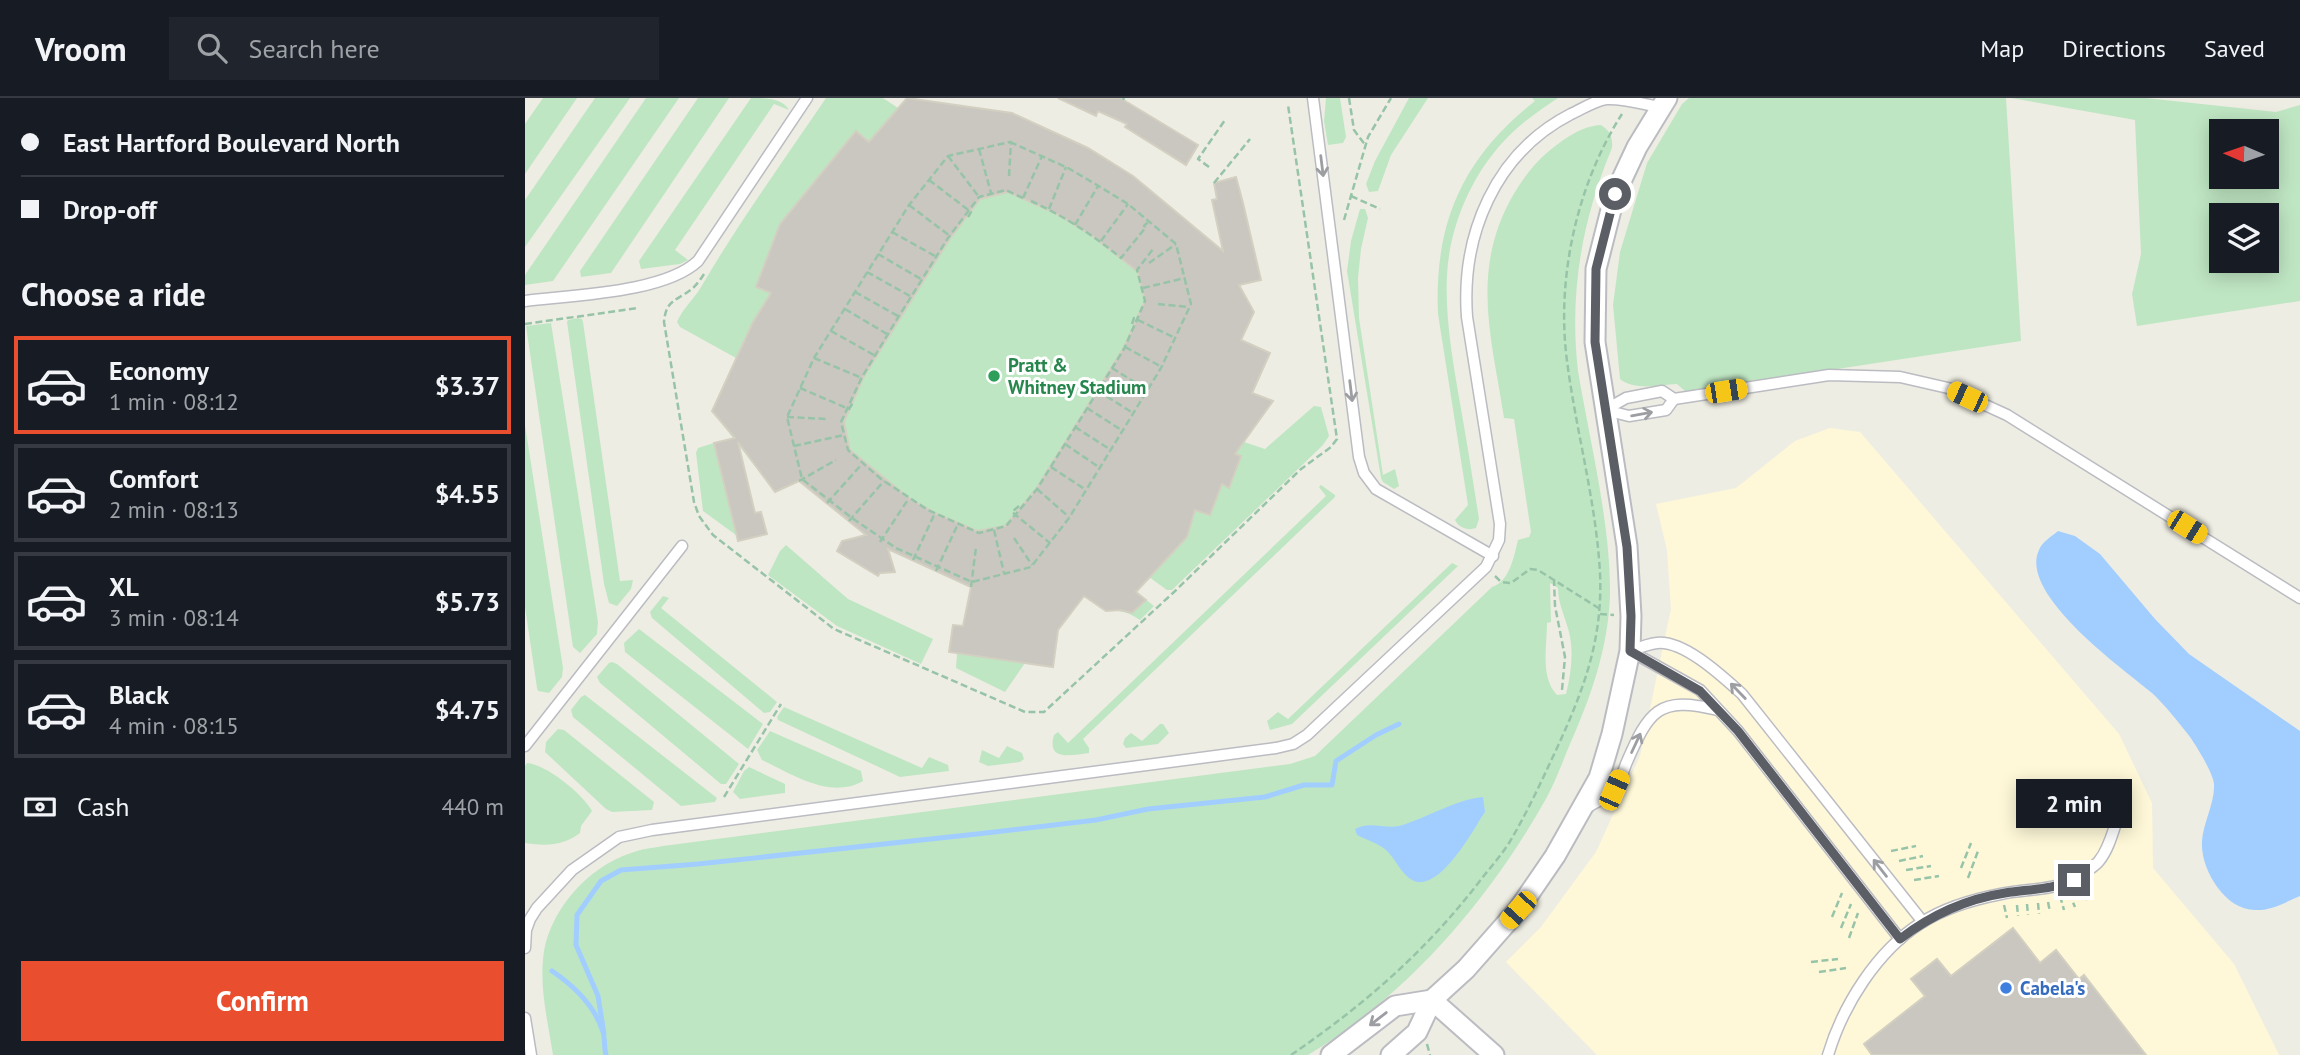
<!DOCTYPE html>
<html lang="en">
<head>
<meta charset="utf-8">
<style>
  body { margin:0; font-family:"PT Sans",sans-serif; background:#20242c; color:#f1f3f6; height:100vh; display:flex; flex-direction:column; font-size:26px; white-space:nowrap }
  * { box-sizing:border-box; margin:0 }
  p { font-size:23px; color:#9ea1a6 }
  .icon { flex:none; width:38px; height:38px; fill:none; stroke:currentColor; stroke-width:2; stroke-linecap:round; stroke-linejoin:round }
  .map { position:relative; flex:1; overflow:hidden }
  .drawer { display:flex; flex-direction:column; background:#171b24; width:525px }
  .drawer>* { flex:none }
  .top-card { display:grid; align-content:center; height:154px; padding:0 21px; background:#171b24 }
  .needle { width:46px; rotate:272deg }
  .buttons { position:absolute; left:1684px; top:21px; display:grid; gap:14px }
  .buttons a { display:grid; place-items:center; width:70px; height:70px; border-radius:0px; background:#171b24; box-shadow:0 4px 18px #0003; font-size:35px }
  .end { position:absolute; width:32px; height:32px; margin:-16px; border:9px solid #5b5e64; background:#fff; box-shadow:0 0 0 4px #fff }
  .from { border-radius:50% }
  .bubble { position:absolute; height:49px; border-radius:0px; background:#171b24; box-shadow:0 4px 18px #0003; font-size:23px; font-weight:600; line-height:49px; text-align:center }
  .car { position:absolute; width:21px; height:42px; margin:-21px -10px; border-radius:9px; box-shadow:0 0 5px 2px #0007; background:linear-gradient(#f5c518 24%,#345 0 40%,#f5c518 0 76%,#345 0 86%,#f5c518 0) }
  .top-card b { display:flex; align-items:center; gap:24px; height:66px; font-size:26px }
  .top-card b+b { border-top:2px solid #363941 }
  .top-card i { width:18px; height:18px; background:#f1f3f6 }
  ul { padding:0; list-style:none }
  li { display:flex; align-items:center; gap:21px; height:98px; margin:0 14px 10px; padding:0 7px; border:4px solid #363941; border-radius:0px }
  li div { flex:1 }
  li b { display:block; font-size:26px }
  li em { font-style:normal; font-weight:600 }
  li.selected { border-color:#e94e2e }
  li>.icon { width:63px; height:63px; stroke-width:1.5 }
  h2 { padding:0 21px; font-size:32px; line-height:84px }
  .pay { display:flex; align-items:center; gap:18px; height:77px; padding:0 21px; font-size:26px }
  .pay p { margin-inline-start:auto }
  .action { display:flex; gap:14px; margin-top:auto; padding:14px 21px }
  .action a { flex:1; height:80px; border-radius:0px; background:#e94e2e; color:#fff; font-size:28px; font-weight:600; line-height:80px; text-align:center }
  header { display:flex; align-items:center; gap:42px; box-sizing:border-box; height:98px; padding:0 35px; background:#171b24; border-bottom:2px solid #363941 }
  header strong { font-size:33px }
  nav { display:flex; gap:38px; margin-inline-start:auto; font-size:24px }
  .search { width:490px; height:63px; background:#20242c; display:flex; align-items:center; gap:18px; box-sizing:border-box; padding:0 24px; border-radius:0px; color:#9ea1a6; font-size:26px }
  main { display:flex; flex:1; min-height:0 }
  .map>svg:first-child { display:block }
  .commercial { fill:#fef8d8 }
  .green { fill:#bfe6c3; fill-rule:evenodd }
  .water { fill:#a2ceff }
  .lines { fill:none; stroke-linecap:round; stroke-linejoin:round }
  .stream { stroke:#a2ceff; stroke-width:5 }
  .building { fill:#c9c7c0; stroke:#d3cfc1; stroke-width:2; fill-rule:evenodd }
  .lane-casing { stroke:#bbbcc2; stroke-width:13 }
  .street-casing { stroke:#bbbcc2; stroke-width:23 }
  .path { stroke:#97c4a8; stroke-width:2.5; stroke-dasharray:7 3.5; stroke-linecap:butt }
  .lane { stroke:#fff; stroke-width:10 }
  .street { stroke:#fff; stroke-width:19 }
  .oneway { stroke:#9d9ea2 }
  .route { stroke:#5b5e64; stroke-width:9 }
  .leisure-dot { fill:#2e9e5b; stroke:#fff; stroke-width:2.5 }
  .shop-dot { fill:#3f7fe0; stroke:#fff; stroke-width:2.5 }
  .labels { text-anchor:middle; dominant-baseline:central; stroke-width:6; stroke-linejoin:round; paint-order:stroke }
  .leisure-label { font-size:19px; font-weight:bold; fill:#27864d; stroke:#fff; text-anchor:start }
  .shop-label { font-size:19px; font-weight:bold; fill:#366cbe; stroke:#fff; text-anchor:start }
</style>
</head>
<body>
<header>
<strong>Vroom</strong>
<div class="search"><svg class="icon" aria-label="search" viewBox="0 0 24 24"><circle cx="10" cy="10" r="6"/><path d="M15 15l6 6"/></svg>Search here</div>
<nav><a>Map</a><a>Directions</a><a>Saved</a></nav>
</header>
<main>
<section class="drawer">
<div class="top-card">
<b><i class="from"></i>East Hartford Boulevard North</b>
<b><i></i>Drop-off</b>
</div>
<h2>Choose a ride</h2>
<ul>
<li class="selected"><svg class="icon" aria-label="car" viewBox="0 0 24 24"><path d="M5 17H2v-5l4-1 3-4h7l3 4 3 1v5h-3M9 17h6M6 11h13"/><circle cx="7" cy="17" r="2"/><circle cx="17" cy="17" r="2"/></svg><div><b>Economy</b><p>1 min · 08:12</p></div><em>$3.37</em></li>
<li><svg class="icon" aria-label="car" viewBox="0 0 24 24"><path d="M5 17H2v-5l4-1 3-4h7l3 4 3 1v5h-3M9 17h6M6 11h13"/><circle cx="7" cy="17" r="2"/><circle cx="17" cy="17" r="2"/></svg><div><b>Comfort</b><p>2 min · 08:13</p></div><em>$4.55</em></li>
<li><svg class="icon" aria-label="car" viewBox="0 0 24 24"><path d="M5 17H2v-5l4-1 3-4h7l3 4 3 1v5h-3M9 17h6M6 11h13"/><circle cx="7" cy="17" r="2"/><circle cx="17" cy="17" r="2"/></svg><div><b>XL</b><p>3 min · 08:14</p></div><em>$5.73</em></li>
<li><svg class="icon" aria-label="car" viewBox="0 0 24 24"><path d="M5 17H2v-5l4-1 3-4h7l3 4 3 1v5h-3M9 17h6M6 11h13"/><circle cx="7" cy="17" r="2"/><circle cx="17" cy="17" r="2"/></svg><div><b>Black</b><p>4 min · 08:15</p></div><em>$4.75</em></li>
</ul>
<div class="pay"><svg class="icon" aria-label="cash" viewBox="0 0 24 24"><path d="M3 7h18v10H3z"/><circle cx="12" cy="12" r="2"/></svg>Cash<p>440 m</p></div>
<div class="action"><a>Confirm</a></div>
</section>
<div class="map">
<svg width="1775" height="957" viewBox="0 0 1775 957">
  <rect width="100%" height="100%" fill="#eeede3"/>
  <path class="commercial" d="M1305 330 1335 334 1594 636 1627 705 1628 770 1709 866 1754 957H1072L981 864 1016 829 1071 754 1115 658 1146 511 1142 452 1131 406 1211 390 1270 343Z"/>
  <g class="green">
    <path d="M18 0H52L0 76V26Z"/>
    <path d="M70 0H105L0 149V102Z"/>
    <path d="M121 0H154L28 183 0 187V177Z"/>
    <path d="M173 0H204L86 175 56 179 55 173Z"/>
    <path d="M226 0C240 0 258 0 264 12L249 6 150 152 163 162 155 166 116 171 114 163Z"/>
    <path d="M301 0H358L373 10 382 0H386L487 15 563 50 714 187 729 214 713 248 717 250 721 244 745 255 728 295 748 303 719 344 740 351 789 308 796 309 804 338 798 347 647 492H642L624 479 611 494 629 508 615 522C603 514 596 512 581 513L563 494 536 528 441 512 446 488 274 383 250 394 187 313 211 260 155 229 152 224C158 210 169 201 176 189 214 124 259 62 301 0ZM332 34 345 44 246 195 231 189 255 126Z"/>
    <path d="M801 0H815L821 39 818 45 803 47 799 23Z"/>
    <path d="M884 0H903L866 57 853 93 844 94 841 86 850 63Z"/>
    <path d="M1007 0H1033C1014 13 994 26 979 43 946 78 924 130 922 178 920 221 928 264 935 305 942 344 948 383 954 421L951 430C943 433 934 430 930 422L943 407 913 216C909 124 938 60 1010 3Z"/>
    <path d="M1164 0H1481L1496 243 1161 294 1152 286C1135 287 1109 293 1095 281L1088 207 1095 154 1122 65 1157 6Z"/>
    <path d="M1486 0H1621L1751 14 1775 7V203L1612 228 1607 196 1616 156 1610 22ZM1696 33H1741V79H1696ZM1696 117H1741V163H1696Z"/>
    <path d="M1076 27C1085 33 1088 39 1087 50 1057 122 1044 195 1053 273 1065 344 1086 427 1085 498 1083 550 1066 599 1045 646 1038 663 1031 682 1022 699 965 801 884 896 783 957H28C23 925 15 893 18 861 22 815 62 769 106 755 116 751 127 750 138 748L765 666 790 658 967 489C985 483 989 458 993 442L1004 439 1006 434 989 321 979 320C967 241 945 174 987 99 997 82 1008 66 1024 53 1039 41 1056 28 1076 27ZM1025 485 1033 490C1033 506 1040 518 1044 534 1049 554 1046 576 1041 596L1032 597C1015 579 1022 549 1022 525L1026 524Z"/>
    <path d="M835 111H840L843 120 836 151 833 180 834 220 858 377 870 371 874 388 869 391 858 384 856 380 822 173 826 143Z"/>
    <path d="M53 220 57 221 58 224 95 483 108 482 106 491 92 508 84 505 79 486 42 224 43 222Z"/>
    <path d="M26 225 73 524 72 536 55 555 48 549 1 228Z"/>
    <path d="M0 327 38 570 37 579 24 595 13 593 12 590 0 509Z"/>
    <path d="M189 345 211 437 178 413 171 355 173 350Z"/>
    <path d="M796 387 810 397V399L558 641 564 650V655C547 657 521 664 529 637L533 634 543 645 801 398 794 389Z"/>
    <path d="M261 447 323 501 408 541 396 566 312 528 243 477 255 453Z"/>
    <path d="M927 465 933 468 767 626 745 632 742 623 753 614 763 621Z"/>
    <path d="M138 498 144 500 136 510 252 604 245 614 239 615 127 520 125 514Z"/>
    <path d="M114 531 238 626 223 651 100 554 99 545Z"/>
    <path d="M432 555 500 565 480 594 431 570Z"/>
    <path d="M87 564 92 566 214 666 201 686H196L75 585 72 579 84 565Z"/>
    <path d="M60 597 192 700 190 704 156 708 48 619 46 612 56 599Z"/>
    <path d="M259 609 397 670 404 659 423 667 424 673 375 679 253 622 252 619Z"/>
    <path d="M635 626H638L644 635 633 646 601 650 598 646 600 640 606 635 617 643Z"/>
    <path d="M33 631 39 632 129 704 127 712 87 714 81 711 20 654 21 644Z"/>
    <path d="M245 633 336 673 338 683C305 702 267 676 237 662L232 652Z"/>
    <path d="M482 648 497 655 499 661 495 664 463 668 454 664 457 652 474 660Z"/>
    <path d="M2 665C21 666 59 697 67 713L56 728 55 735C38 748 21 748 0 745V668Z"/>
    <path d="M224 669 260 686V695L215 701 208 694 219 673Z"/>
  </g>
  <g class="water">
    <path d="M1533 433 1550 438 1575 456 1630 521 1664 556 1775 633V798C1761 804 1746 813 1730 812 1700 812 1675 771 1677 743 1678 725 1690 705 1689 686 1688 675 1672 649 1665 639 1655 626 1639 606 1627 595 1598 571 1493 496 1514 452 1517 444 1527 438 1533 433Z"/>
    <path d="M958 699 960 714 956 720C945 738 912 796 887 782 877 777 870 760 861 752 853 745 841 742 832 737L830 731C845 723 859 731 874 728 903 720 928 702 958 699Z"/>
  </g>
  <g class="lines">
    <g class="stream">
      <path d="M27 873C49 888 70 908 78 934 80 941 79 950 81 957"/>
      <path d="M79 936 73 898 51 847 52 817 76 783 96 772 173 766 452 736 571 722 623 711 740 699 779 687H807L811 663 851 637 874 626"/>
    </g>
  </g>
  <g class="building">
    <path d="M382 0 487 15 563 50 608 78 698 153 687 102 692 101 689 85 711 79 718 105 736 182 714 187 729 214 716 242 745 255 727 295 748 303 710 356 716 358 704 390 697 386 685 417 670 412 662 439 611 494 621 502 607 515 595 512 581 513 559 498 533 532 528 569 424 554 428 527 438 528 446 489 363 451 370 474 355 475 353 478 312 453 317 443 341 437 274 383 250 394 213 344 230 415 236 414 242 436 213 443 189 345 210 340 187 313 228 224 246 195 231 189 255 126 331 33 344 44ZM483 94 530 115 569 139 613 174 620 203 599 249 511 391 480 428 452 433 410 415 384 400 341 365 325 352 319 324 338 280 424 142 455 101Z"/>
    <path d="M533 0H595L673 47 661 67 600 29 602 26 573 13 571 18Z"/>
    <path d="M1488 830 1515 865 1531 852 1554 881 1559 877 1621 957H1347L1339 946 1400 898 1386 881 1412 861 1426 878Z"/>
  </g>
  <g class="lines">
    <defs>
      <g id="lane">
        <path d="M788 0 834 359 839 375 851 391 968 458"/>
        <path d="M0 203C47 197 139 195 173 163L282 0"/>
        <path d="M1080 312 1101 300 1137 293 1149 301 1304 277 1375 279 1423 290 1482 317 1775 500"/>
        <path d="M1080 312 1104 318 1141 312 1149 301"/>
        <path d="M1105 553C1113 550 1123 546 1132 545 1159 542 1198 579 1217 596L1398 824"/>
        <path d="M1105 553 1175 592 1213 633 1375 841"/>
        <path d="M0 648 157 448"/>
        <path d="M1063 709C1071 704 1085 698 1090 691 1095 684 1098 674 1101 666 1124 613 1133 597 1193 612"/>
        <path d="M0 850 1 832 5 821 12 810 47 772 94 739 127 732 751 650 768 646 782 637 961 469 974 442 975 426 942 219C936 137 970 55 1046 16 1057 11 1069 3 1081 1 1098 0 1118 6 1134 9"/>
        <path d="M0 920 6 957"/>
        <path d="M1303 957C1318 907 1352 853 1396 825 1419 810 1450 801 1476 796 1510 789 1532 795 1562 773 1566 770 1571 767 1574 763 1584 751 1588 733 1593 719"/>
      </g>
      <g id="street">
        <path d="M907 902 969 957"/>
        <path d="M806 957 870 908 907 902"/>
        <path d="M866 957 892 934 907 902 941 871 993 812 1030 758 1074 680 1087 636 1105 553 1106 518 1102 448 1070 244 1071 171 1090 96 1112 49 1142 0"/>
      </g>
    </defs>
    <use href="#lane" class="lane-casing"/>
    <use href="#street" class="street-casing"/>
    <g class="path">
      <path d="M824 0 829 32 841 48"/>
      <path d="M598 2 599 0"/>
      <path d="M485 44 543 70 572 87 603 106 651 146 666 206 636 270 544 420 506 469 447 484 371 450 327 420 277 381 262 319 289 260 384 107 404 82 423 58Z"/>
      <path d="M454 51 466 95"/>
      <path d="M423 58 454 99"/>
      <path d="M684 69 673 61 700 22"/>
      <path d="M484 78 486 44"/>
      <path d="M404 82 446 114 443 119"/>
      <path d="M689 85 725 41"/>
      <path d="M826 98 855 111"/>
      <path d="M498 100 481 92 454 99 423 140 374 218 337 279 316 324 323 352 356 381 403 412 454 435 481 428 512 391 599 251 620 203 612 172 628 151"/>
      <path d="M498 100 517 58"/>
      <path d="M506 103C539 118 568 137 596 160L621 129 619 128 624 123"/>
      <path d="M384 107 425 138"/>
      <path d="M524 111 541 69"/>
      <path d="M819 122 843 39 866 0"/>
      <path d="M550 127 573 88"/>
      <path d="M367 134 410 158"/>
      <path d="M576 143 603 106"/>
      <path d="M353 156 396 181"/>
      <path d="M624 165 651 146"/>
      <path d="M342 174 385 198"/>
      <path d="M179 176C176 181 172 186 168 190 153 203 141 200 139 224L169 404 174 418 188 437 309 531 500 614H519L649 494 776 371 806 349 812 341 763 7"/>
      <path d="M618 190 660 180"/>
      <path d="M330 194 373 218"/>
      <path d="M633 206 664 209"/>
      <path d="M320 211 362 236"/>
      <path d="M0 226 113 210"/>
      <path d="M607 226 609 220 650 240"/>
      <path d="M306 233 349 257"/>
      <path d="M600 249 637 269"/>
      <path d="M289 260 337 280"/>
      <path d="M587 270 622 292"/>
      <path d="M275 290 324 311 329 303"/>
      <path d="M573 293 608 315"/>
      <path d="M562 310 598 333"/>
      <path d="M262 319 302 321"/>
      <path d="M550 329 586 352"/>
      <path d="M540 346 575 370"/>
      <path d="M269 348 319 337"/>
      <path d="M526 369 561 392"/>
      <path d="M274 383 311 362"/>
      <path d="M512 391 544 419"/>
      <path d="M302 405 337 366"/>
      <path d="M494 408 487 414 525 445"/>
      <path d="M324 423 359 383"/>
      <path d="M469 432 479 475"/>
      <path d="M489 440 507 467"/>
      <path d="M355 444 384 400"/>
      <path d="M388 462 410 415"/>
      <path d="M411 473 433 426"/>
      <path d="M970 478 976 484 986 485 1005 471 1013 472 1075 511"/>
      <path d="M1029 481 1030 508 1040 559 1037 592"/>
      <path d="M446 489 451 449"/>
      <path d="M1075 516 1089 517"/>
      <path d="M199 699 256 606"/>
      <path d="M1366 753 1391 748"/>
      <path d="M1374 763 1398 758"/>
      <path d="M1436 770 1446 745"/>
      <path d="M1381 772 1406 768"/>
      <path d="M1443 780 1453 753"/>
      <path d="M1389 782 1414 778"/>
      <path d="M1556 793 1562 802"/>
      <path d="M1544 795 1550 809"/>
      <path d="M1535 798 1539 812"/>
      <path d="M1523 804 1525 814"/>
      <path d="M1513 805 1514 816"/>
      <path d="M1502 806 1503 817"/>
      <path d="M1479 807 1482 820"/>
      <path d="M1492 807 1493 818"/>
      <path d="M1307 819 1317 795"/>
      <path d="M1316 830 1326 806"/>
      <path d="M1324 840 1333 815"/>
      <path d="M1286 864 1313 861"/>
      <path d="M1294 874 1321 870"/>
      <path d="M902 946 905 957"/>
      <path d="M766 957C839 907 900 854 954 784 964 771 975 759 984 745 1002 715 1017 682 1032 650 1059 591 1078 541 1075 475 1071 403 1051 333 1042 263 1031 180 1052 86 1097 16"/>
    </g>
    <use href="#lane" class="lane"/>
    <use href="#street" class="street"/>
  </g>
  <defs><path id="oneway-shaft" d="M-6 0H5M1.5-3L5.5 0L1.5 3" fill="none" stroke-width="1.6" stroke-linecap="round" stroke-linejoin="round" transform="scale(1.75)"/></defs>
  <g class="oneway">
    <use href="#oneway-shaft" transform="translate(797 68) rotate(83)"/>
    <use href="#oneway-shaft" transform="translate(826 293) rotate(83)"/>
    <use href="#oneway-shaft" transform="translate(1117 316) rotate(-10)"/>
    <use href="#oneway-shaft" transform="translate(1213 593) rotate(-134)"/>
    <use href="#oneway-shaft" transform="translate(1111 645) rotate(-65)"/>
    <use href="#oneway-shaft" transform="translate(1355 770) rotate(-128)"/>
    <use href="#oneway-shaft" transform="translate(853 921) rotate(142)"/>
  </g>
  <g class="lines">
    <path class="route" d="M1090 96 1071 171 1070 244 1102 449 1106 518 1105 553 1175 593 1213 633 1375 841C1405 818 1441 801 1480 795 1504 791 1526 792 1549 782"/>
  </g>
  <circle class="leisure-dot" cx="469" cy="278" r="7"/>
  <circle class="shop-dot" cx="1481" cy="890" r="7"/>
  <g class="labels">
    <g class="leisure-label">
      <text x="483" y="267">Pratt &amp;<tspan x="483" dy="22">Whitney Stadium</tspan></text>
    </g>
    <g class="shop-label">
      <text x="1495" y="890">Cabela's</text>
    </g>
  </g>
</svg>
<div class="buttons">
<a><svg class="needle" viewBox="-14 -14 28 28"><path d="M0-13l5 13h-10z" fill="#e53935"/><path d="M0 13l5-13h-10z" fill="#9ea1a6"/></svg></a>
<a><svg class="icon" aria-label="layers" viewBox="0 0 24 24"><path d="M12 4l9 5-9 5-9-5zM3 14l9 5 9-5"/></svg></a>
</div>
<i class="end from" style="left:1090px;top:96px"></i>
<i class="end" style="left:1549px;top:782px"></i>
<div class="bubble" style="left:1491px;top:681px;width:116px">2 min</div>
<i class="car" style="left:1201px;top:293px;rotate:81deg"></i>
<i class="car" style="left:1442px;top:299px;rotate:295deg"></i>
<i class="car" style="left:1662px;top:429px;rotate:122deg"></i>
<i class="car" style="left:1089px;top:692px;rotate:24deg"></i>
<i class="car" style="left:993px;top:812px;rotate:222deg"></i>
</div>
</main>
</body>
</html>
